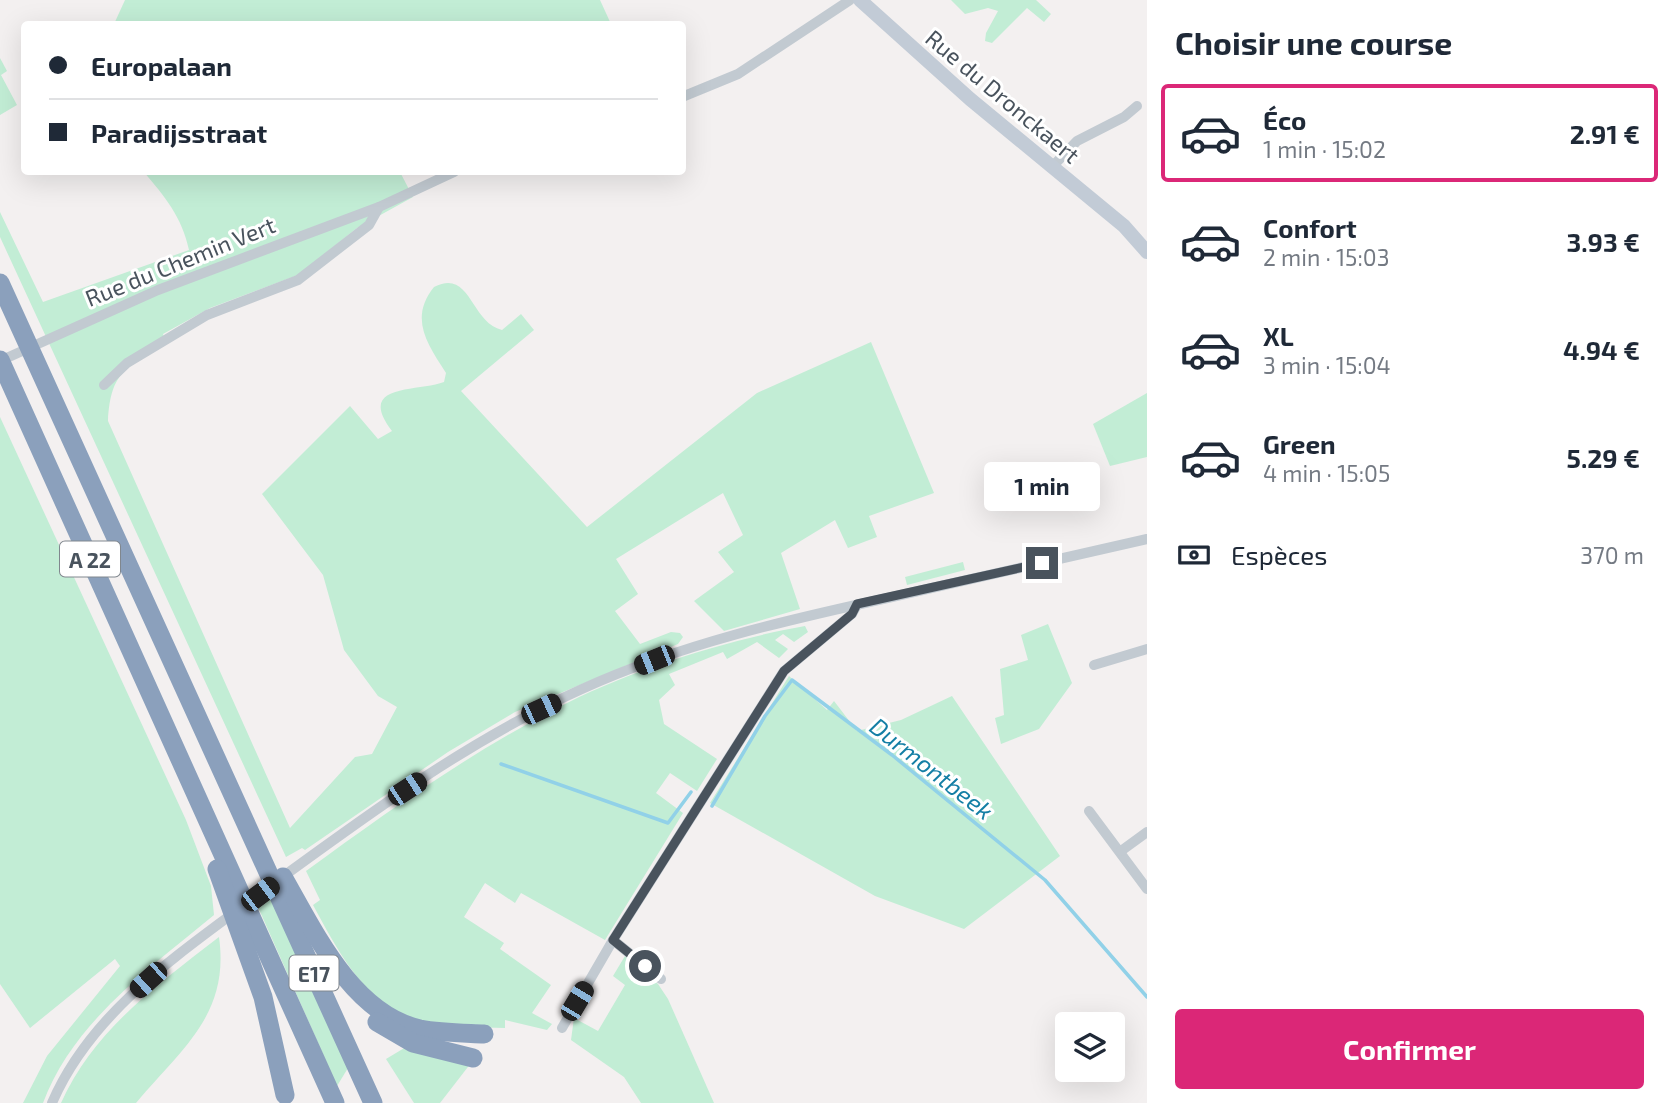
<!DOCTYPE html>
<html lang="fr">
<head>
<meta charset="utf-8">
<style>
  body { margin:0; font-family:"Exo 2",sans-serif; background:#f2f2f3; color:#1f2937; height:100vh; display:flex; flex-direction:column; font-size:26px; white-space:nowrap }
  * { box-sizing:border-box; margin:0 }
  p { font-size:23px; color:#747a83 }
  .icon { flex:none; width:38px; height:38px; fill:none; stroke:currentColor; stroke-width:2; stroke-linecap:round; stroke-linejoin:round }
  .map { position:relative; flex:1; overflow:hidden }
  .drawer { display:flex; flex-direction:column; background:#fff; width:525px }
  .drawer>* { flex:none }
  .guide { position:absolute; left:21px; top:21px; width:665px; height:154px; border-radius:7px; box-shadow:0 7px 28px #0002; display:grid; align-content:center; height:154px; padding:0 28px; background:#fff }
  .fabs { position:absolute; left:1055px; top:1012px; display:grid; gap:14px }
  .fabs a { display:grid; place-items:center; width:70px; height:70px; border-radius:7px; background:#fff; box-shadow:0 7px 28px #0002; font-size:35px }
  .end { position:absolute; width:32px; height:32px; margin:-16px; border:9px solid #49535d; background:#fff; box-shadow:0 0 0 4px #fff }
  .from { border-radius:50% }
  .bubble { position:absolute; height:49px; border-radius:7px; background:#fff; box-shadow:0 7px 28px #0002; font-size:23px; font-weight:700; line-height:49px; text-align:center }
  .car { position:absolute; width:21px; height:42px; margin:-21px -10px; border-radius:9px; box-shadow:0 0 5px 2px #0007; background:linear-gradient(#222 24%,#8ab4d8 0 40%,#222 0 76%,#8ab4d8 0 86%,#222 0) }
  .guide b { display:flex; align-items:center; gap:24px; height:66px; font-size:26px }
  .guide b+b { border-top:2px solid #e0e1e3 }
  .guide i { width:18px; height:18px; background:#1f2937 }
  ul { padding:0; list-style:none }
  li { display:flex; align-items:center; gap:21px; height:98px; margin:0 14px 10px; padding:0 14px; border:4px solid transparent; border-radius:7px }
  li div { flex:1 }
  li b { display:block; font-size:26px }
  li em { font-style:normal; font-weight:700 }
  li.on { border-color:#db2777 }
  li>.icon { width:63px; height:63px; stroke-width:1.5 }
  h2 { padding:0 28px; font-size:32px; line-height:84px }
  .pay { display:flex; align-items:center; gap:18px; height:77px; padding:0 28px; font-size:26px }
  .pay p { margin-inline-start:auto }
  .button { display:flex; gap:14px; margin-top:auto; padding:14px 28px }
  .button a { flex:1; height:80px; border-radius:7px; background:#db2777; color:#fff; font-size:28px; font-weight:700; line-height:80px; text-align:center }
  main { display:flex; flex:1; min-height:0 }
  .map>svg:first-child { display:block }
  .green { fill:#c2edd5 }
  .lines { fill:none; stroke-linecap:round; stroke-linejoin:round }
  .stream { stroke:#91d1e8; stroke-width:3.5 }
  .minor { stroke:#c2cad1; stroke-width:10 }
  .secondary { stroke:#c2cbd6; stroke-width:14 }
  .motorway { stroke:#8ba0bc; stroke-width:19 }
  .route { stroke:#49535d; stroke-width:9 }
  .labels { text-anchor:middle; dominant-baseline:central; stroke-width:6; stroke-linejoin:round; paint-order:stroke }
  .shield { fill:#fff; stroke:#80878e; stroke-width:2 }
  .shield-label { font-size:21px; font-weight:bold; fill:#49535d }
  .street-label { font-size:23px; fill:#49535d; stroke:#fff }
  .water-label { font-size:24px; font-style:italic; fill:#147fa5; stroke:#fff }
</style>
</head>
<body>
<main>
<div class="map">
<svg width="1147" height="1103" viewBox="0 0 1147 1103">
  <rect width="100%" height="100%" fill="#f3f0f0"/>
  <g class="green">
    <path d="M125 0H600L611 24H114Z"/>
    <path d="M951 0H1036L1051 14 1044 22 1027 8 992 43 985 41 986 33 998 11 988 8 965 14Z"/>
    <path d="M0 58 7 71 1 75 17 105 0 115Z"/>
    <path d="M144 172H400L413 197 357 228 298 275 210 308 163 334 166 344C126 369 111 370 108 421L290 828 355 757 372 754 397 707 378 696 344 650 323 575 262 494 350 406 378 439 392 431C355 383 418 392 444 382L446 373C427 344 409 318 434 287 471 268 470 322 502 330L521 314 534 330 461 391 587 527 757 393 871 342 934 493 869 516 877 537 848 548 835 520 781 553 800 609 724 631 694 601 734 572 718 552 743 535 723 493 616 559 638 594 615 611 640 644 671 632 680 633 683 637 678 644 515 712 448 752 305 850 302 848 286 857 0 237V212L43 302 189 250C182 217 165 197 144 172Z"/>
    <path d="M1147 393V457L1110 466 1093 424Z"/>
    <path d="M0 417 186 820 211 886 214 915C150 968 73 1022 43 1103H23L47 1056 120 966 115 959 30 1028 0 984Z"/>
    <path d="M963 562 965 570 907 585 905 577Z"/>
    <path d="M1048 624 1072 683 1039 729 1001 744 995 718 1004 715 1000 669 1028 660 1021 635Z"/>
    <path d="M805 626 808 632 794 642 783 634 775 640 788 649 779 658 757 642 727 659 723 652 669 674 675 685 659 700 664 724 717 759 697 791 670 773 656 793 683 813 605 940 521 893 515 903 485 883 464 917 504 943 500 949 551 985 532 1013 552 1024 547 1030 505 1020V1028C480 1027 449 1029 424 1023 367 1008 339 953 313 905L320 900 306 871C387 812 468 754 557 708 627 671 726 640 805 626Z"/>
    <path d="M789 676 827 710 834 701 857 731 901 720 952 696 1060 856 964 929 875 896 710 803Z"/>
    <path d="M271 898 348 1068 337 1086 258 907Z"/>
    <path d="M219 937C230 1015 181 1049 136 1103H61C94 1030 157 985 219 937Z"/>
    <path d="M625 956 658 984 668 999 714 1103H641L624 1077 571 1040 574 1018 598 1031 625 985 613 976Z"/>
    <path d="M406 1047 471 1063 440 1103H414L386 1059Z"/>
  </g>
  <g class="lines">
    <g class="stream">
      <path d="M501 764 668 823 691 792"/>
      <path d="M712 806 765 716 792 680 892 755 1045 880 1147 997"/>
    </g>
    <g class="minor">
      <path d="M682 97 738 74 850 0"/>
      <path d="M1051 168 1077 141 1124 117 1137 106"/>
      <path d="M0 361 158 290 379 207 454 172"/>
      <path d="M104 385 127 363 207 315 298 280 369 225 379 207"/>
      <path d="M1094 665 1147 649"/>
      <path d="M1089 811 1147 889"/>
      <path d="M1121 851 1147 832"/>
      <path d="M613 940 661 979"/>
      <path d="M562 1028 613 940 784 671 852 614 857 605"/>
      <path d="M52 1103C91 1012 179 954 255 897 359 821 464 742 582 689 681 644 787 620 892 597 977 578 1062 558 1147 539"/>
    </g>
    <path class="secondary" d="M860 0 970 99 1124 226 1147 252"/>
    <g class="motorway">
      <path d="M0 283 373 1103"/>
      <path d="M0 360 335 1103"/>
      <path d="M217 869 263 997 285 1095"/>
      <path d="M283 877C314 931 352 1014 420 1029 441 1033 463 1033 484 1034"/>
      <path d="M377 1022 413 1043 473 1058"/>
    </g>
  </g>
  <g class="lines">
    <path class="route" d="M645 966 613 940 784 671 852 614 857 604 1042 563"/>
  </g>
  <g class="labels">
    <g class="shield">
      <rect x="60" y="541.5" width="60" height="35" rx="5"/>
      <rect x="289.5" y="955.5" width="49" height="35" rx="5"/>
    </g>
    <g class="shield-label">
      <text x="90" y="559">A 22</text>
      <text x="314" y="973">E17</text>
    </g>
    <g class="street-label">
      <text transform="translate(1003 96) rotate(40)">Rue du Dronckaert</text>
      <text transform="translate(180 261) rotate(-22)">Rue du Chemin Vert</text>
    </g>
    <g class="water-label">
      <text transform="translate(932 768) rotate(38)">Durmontbeek</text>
    </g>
  </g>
</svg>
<div class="fabs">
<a><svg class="icon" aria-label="layers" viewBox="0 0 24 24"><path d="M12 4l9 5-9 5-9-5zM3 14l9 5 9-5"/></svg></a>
</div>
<i class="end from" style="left:645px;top:966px"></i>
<i class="end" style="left:1042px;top:563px"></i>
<div class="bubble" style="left:984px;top:462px;width:116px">1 min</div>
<i class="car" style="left:654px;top:660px;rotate:248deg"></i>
<i class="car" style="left:541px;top:709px;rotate:65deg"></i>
<i class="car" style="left:407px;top:789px;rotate:57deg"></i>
<i class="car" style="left:260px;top:894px;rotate:53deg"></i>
<i class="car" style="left:148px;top:980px;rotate:228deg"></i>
<i class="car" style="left:577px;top:1001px;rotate:31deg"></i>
<div class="guide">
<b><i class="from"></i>Europalaan</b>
<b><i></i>Paradijsstraat</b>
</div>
</div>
<section class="drawer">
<h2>Choisir une course</h2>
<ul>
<li class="on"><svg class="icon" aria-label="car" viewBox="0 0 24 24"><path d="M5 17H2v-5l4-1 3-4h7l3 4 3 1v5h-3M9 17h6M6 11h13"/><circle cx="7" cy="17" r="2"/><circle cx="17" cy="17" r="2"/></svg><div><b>Éco</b><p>1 min · 15:02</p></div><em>2.91 €</em></li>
<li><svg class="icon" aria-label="car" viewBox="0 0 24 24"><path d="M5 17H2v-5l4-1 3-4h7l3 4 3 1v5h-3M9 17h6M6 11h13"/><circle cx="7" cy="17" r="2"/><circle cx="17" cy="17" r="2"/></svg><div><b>Confort</b><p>2 min · 15:03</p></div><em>3.93 €</em></li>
<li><svg class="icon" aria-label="car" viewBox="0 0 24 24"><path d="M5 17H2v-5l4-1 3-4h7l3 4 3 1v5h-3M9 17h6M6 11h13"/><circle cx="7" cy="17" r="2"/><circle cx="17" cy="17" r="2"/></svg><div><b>XL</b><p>3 min · 15:04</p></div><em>4.94 €</em></li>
<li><svg class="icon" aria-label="car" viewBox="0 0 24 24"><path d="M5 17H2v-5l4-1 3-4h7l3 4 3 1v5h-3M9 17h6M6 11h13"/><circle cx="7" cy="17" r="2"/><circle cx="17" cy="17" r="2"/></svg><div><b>Green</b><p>4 min · 15:05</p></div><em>5.29 €</em></li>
</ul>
<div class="pay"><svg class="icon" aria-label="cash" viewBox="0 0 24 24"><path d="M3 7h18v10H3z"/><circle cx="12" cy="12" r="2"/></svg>Espèces<p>370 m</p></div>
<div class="button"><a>Confirmer</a></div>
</section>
</main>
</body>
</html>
